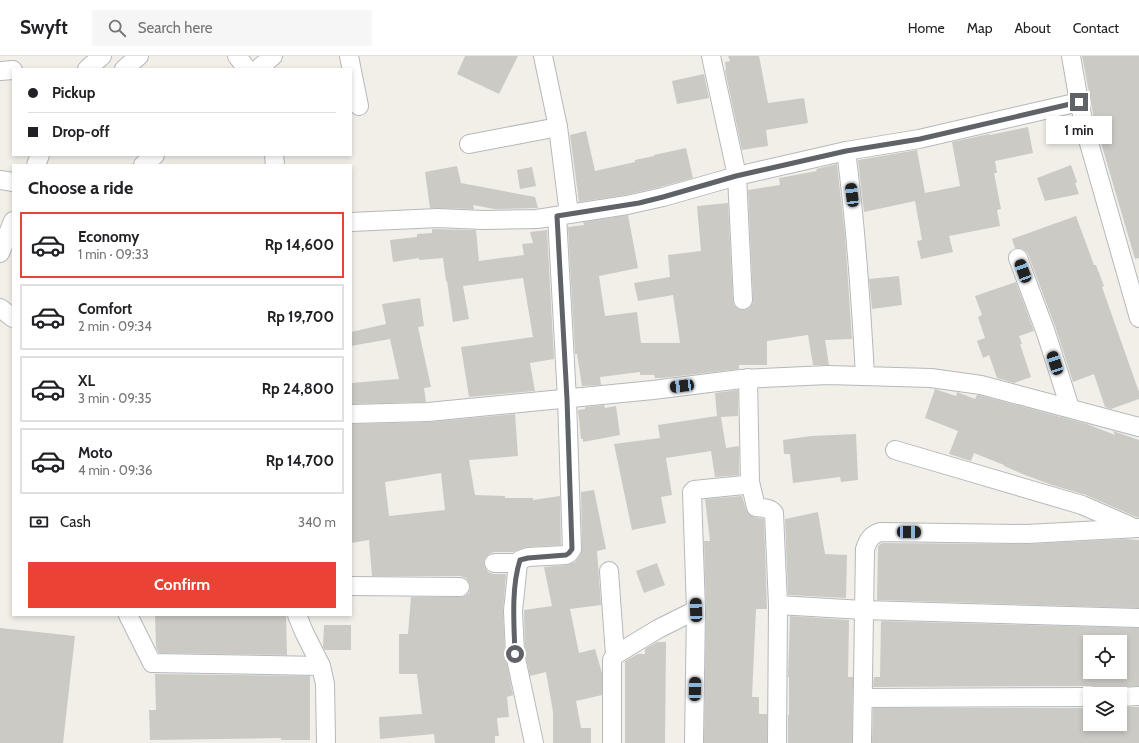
<!DOCTYPE html>
<html lang="en">
<head>
<meta charset="utf-8">
<style>
  body { margin:0; font-family:Cabin,sans-serif; background:#f6f6f6; color:#202124; height:100vh; display:flex; flex-direction:column; font-size:15px; white-space:nowrap }
  * { box-sizing:border-box; margin:0 }
  p { font-size:13px; color:#757577 }
  .icon { flex:none; width:22px; height:22px; fill:none; stroke:currentColor; stroke-width:2; stroke-linecap:round; stroke-linejoin:round }
  .map { position:relative; flex:1; overflow:hidden }
  .side { position:absolute; left:12px; top:108px; width:340px; height:452px; display:flex; flex-direction:column; background:#fff; border-radius:0px; box-shadow:0 2px 6px #0003 }
  .side>* { flex:none }
  .banner { position:absolute; left:12px; top:12px; width:340px; height:88px; border-radius:0px; box-shadow:0 2px 6px #0003; display:grid; align-content:center; height:88px; padding:0 16px; background:#fff }
  .tools { position:absolute; left:1083px; top:579px; display:grid; gap:8px }
  .tools a { display:grid; place-items:center; width:44px; height:44px; border-radius:0px; background:#fff; box-shadow:0 2px 6px #0003; font-size:20px }
  .end { position:absolute; width:18px; height:18px; margin:-9px; border:5px solid #5f6368; background:#fff; box-shadow:0 0 0 2px #fff }
  .from { border-radius:50% }
  .bubble { position:absolute; height:28px; border-radius:0px; background:#fff; box-shadow:0 2px 6px #0003; font-size:13px; font-weight:800; line-height:28px; text-align:center }
  .car { position:absolute; width:12px; height:24px; margin:-12px -6px; border-radius:5px; box-shadow:0 0 3px 1px #0007; background:linear-gradient(#222 24%,#8ab4d8 0 40%,#222 0 76%,#8ab4d8 0 86%,#222 0) }
  .banner b { display:flex; align-items:center; gap:14px; height:38px; font-size:15px }
  .banner b+b { border-top:1px solid #e0e0e0 }
  .banner i { width:10px; height:10px; background:#202124 }
  ul { padding:0; list-style:none }
  li { display:flex; align-items:center; gap:12px; height:66px; margin:0 8px 6px; padding:0 8px; border:2px solid #e0e0e0; border-radius:0px }
  li div { flex:1 }
  li b { display:block; font-size:15px }
  li em { font-style:normal; font-weight:800 }
  li.current { border-color:#ea4335 }
  li>.icon { width:36px; height:36px; stroke-width:1.5 }
  h2 { padding:0 16px; font-size:18px; line-height:48px }
  .pay { display:flex; align-items:center; gap:10px; height:44px; padding:0 16px; font-size:15px }
  .pay p { margin-inline-start:auto }
  .cta { display:flex; gap:8px; margin-top:auto; padding:8px 16px }
  .cta a { flex:1; height:46px; border-radius:0px; background:#ea4335; color:#fff; font-size:16px; font-weight:800; line-height:46px; text-align:center }
  header { display:flex; align-items:center; gap:24px; box-sizing:border-box; height:56px; padding:0 20px; background:#fff; border-bottom:1px solid #e0e0e0 }
  header strong { font-size:19px }
  nav { display:flex; gap:22px; margin-inline-start:auto; font-size:14px }
  .search { width:280px; height:36px; background:#f6f6f6; display:flex; align-items:center; gap:10px; box-sizing:border-box; padding:0 14px; border-radius:0px; color:#757577; font-size:15px }
  .map>svg:first-child { display:block }
  .building { fill:#cccac5; fill-rule:evenodd }
  .lines { fill:none; stroke-linecap:round; stroke-linejoin:round }
  .street-casing { stroke:#b5b8bc; stroke-width:20 }
  .street { stroke:#fff; stroke-width:18 }
  .route { stroke:#5f6368; stroke-width:5 }
</style>
</head>
<body>
<header>
<strong>Swyft</strong>
<div class="search"><svg class="icon" aria-label="search" viewBox="0 0 24 24"><circle cx="10" cy="10" r="6"/><path d="M15 15l6 6"/></svg>Search here</div>
<nav><a>Home</a><a>Map</a><a>About</a><a>Contact</a></nav>
</header>
<div class="map">
<svg width="1139" height="687" viewBox="0 0 1139 687">
  <rect width="100%" height="100%" fill="#f1efe8"/>
  <g class="building">
    <path d="M465 0H518L499 38 457 18Z"/>
    <path d="M728 0H759L768 47 804 42 808 67 766 74 768 90 742 94 725 14H726L725 6 730 5Z"/>
    <path d="M1082 0H1139V202L1135 203 1094 63Z"/>
    <path d="M704 18 709 42 677 48 672 25Z"/>
    <path d="M1028 71 1033 97 995 105 997 117H994L1001 153 997 154 1000 170 949 180 953 196 921 203 917 185 922 184 915 145 864 156 858 104 917 94 925 137 960 130 952 86 989 78 990 79Z"/>
    <path d="M586 75 595 115 635 106V104L654 100V99L686 92 693 122 660 131 625 139 579 146 570 79Z"/>
    <path d="M837 108 845 180 852 283 825 284 829 309H813L808 279 767 285V309H739V313L662 322H655L654 319H640V316L600 321 601 329 582 330 577 298H575L568 171 584 169 583 166 628 159 638 212 599 220 605 260 637 256 641 287H680L673 239 638 245 634 227 670 221 668 199 701 195 697 150 728 147 733 245 734 249 738 253 744 254 748 253 752 249 753 243 748 134 780 129 779 122 817 115 816 113Z"/>
    <path d="M1071 109 1077 126 1075 127 1079 138 1045 145 1037 122Z"/>
    <path d="M457 110 461 127 535 141 538 152 494 153 473 149 474 153 430 152 425 116Z"/>
    <path d="M532 111 536 130 520 133 517 114Z"/>
    <path d="M1076 160 1094 209H1096L1104 230 1102 231 1139 336V343L1111 353 1105 351 1094 318 1073 326 1056 273 1028 198 1024 194 1020 192H1015L1012 183Z"/>
    <path d="M432 173 476 174 479 205 524 199 522 188 533 187 530 176 547 174 554 303 530 307 535 335 469 341 461 291 533 281 523 222 463 230 469 263 453 266 447 225H446L443 202 419 204V202L393 206 390 184 417 181V178L432 177Z"/>
    <path d="M899 220 902 249 872 253 869 223Z"/>
    <path d="M1016 226 1034 275 1019 280 1022 288H1020L1031 321 1014 327 997 322 989 299 983 302 977 285 985 282 978 261 982 259 975 240Z"/>
    <path d="M420 242 424 270 418 271 431 331 424 332 426 346 351 348V327L399 323 390 283 351 290V276L386 268 382 248Z"/>
    <path d="M935 333 956 340 957 336 975 343 977 339H979L1087 368 1115 379 1113 375 1116 376 1139 384V462L1136 461 1086 439 1052 429 1025 419 1004 410V409L974 397 971 405 949 398 958 375 925 362Z"/>
    <path d="M738 334V360L721 361 726 392 739 390V419L715 421 711 395 666 402 672 439 661 441 666 467 632 474 614 388 660 382 658 369 717 360 715 337Z"/>
    <path d="M604 349 605 352 616 350 620 379 583 386V383H581L578 354 585 353V351Z"/>
    <path d="M515 358 518 400 469 404 475 439 505 440V442H533V444L560 440 561 489 527 491 513 496H494L489 498 485 502 484 507 485 512 488 516 494 518H506L503 555 505 598 513 639 507 641 509 661 497 662 499 680H495V687H435L434 678 380 683 379 661 422 658 417 618H399V578H408L411 541H460L465 540 469 537 470 531 469 526 466 522 460 520H372L369 484 351 487V368L428 366ZM441 417 445 454 389 460 385 426Z"/>
    <path d="M856 378 858 424 841 426 840 421 793 427 790 398H784L783 384 811 380Z"/>
    <path d="M594 434 606 493 597 495 601 549 570 553 579 597 595 593 602 617V639L576 645 581 672H591V687H553V656L546 616 530 620 525 597 524 554 552 550 544 511 567 509 575 506 580 499 582 493 581 436Z"/>
    <path d="M742 440 746 453 749 458 754 461 764 463 767 553H756L752 641H759V658H767V687H704L706 554 704 485H710L705 443Z"/>
    <path d="M818 456 825 498 847 499 846 542 788 539 785 463Z"/>
    <path d="M1125 483 1139 484V552L877 544 878 490 882 487 1027 488Z"/>
    <path d="M657 507 665 529 644 537 636 515Z"/>
    <path d="M155 559H286L287 599 159 597 156 591Z"/>
    <path d="M790 560 849 564 848 621H853L852 687H788V659H789V621H788Z"/>
    <path d="M881 565 1139 572V630L1119 631 1114 632 1111 636H1099L1096 632 1090 630 873 631 874 621H880ZM1090 586H1120V616H1090Z"/>
    <path d="M324 569H351V594H325L323 591Z"/>
    <path d="M0 572 75 580 63 687H0Z"/>
    <path d="M657 586H666L665 687H625V605L638 598H645V593Z"/>
    <path d="M155 618 310 620V684H281V682L150 684 149 654H156Z"/>
    <path d="M1120 651H1139V687H872L873 652H1090V668H1120Z"/>
  </g>
  <g class="lines">
    <defs>
      <g id="street">
        <path d="M237 0 247 13"/>
        <path d="M349 0 359 50"/>
        <path d="M543 0 558 71 569 158"/>
        <path d="M711 0 737 120 743 244"/>
        <path d="M1071 0 1079 46 1087 80 1139 262"/>
        <path d="M87 13 102 0"/>
        <path d="M124 13 139 0"/>
        <path d="M258 13 273 0"/>
        <path d="M0 15 13 14"/>
        <path d="M469 88 558 71"/>
        <path d="M846 95C856 170 861 245 865 320"/>
        <path d="M274 99 275 109"/>
        <path d="M36 109 40 99"/>
        <path d="M143 109 155 99"/>
        <path d="M0 124 13 126"/>
        <path d="M351 166 438 162 483 164 537 163 627 149 663 141 737 120 846 95 919 83 1079 46"/>
        <path d="M0 197 13 165"/>
        <path d="M1018 202 1046 277 1070 352"/>
        <path d="M0 252 13 262"/>
        <path d="M351 358 428 356 653 334 741 323 828 319 931 322 981 329 1139 371"/>
        <path d="M895 394 1082 449 1130 470"/>
        <path d="M750 426 756 451C763 452 770 452 774 457L778 549 777 687"/>
        <path d="M494 507H518"/>
        <path d="M609 515 615 599"/>
        <path d="M351 530 460 531"/>
        <path d="M778 549 863 554 1139 562"/>
        <path d="M128 559 152 607 321 610 325 628 326 687"/>
        <path d="M297 559 304 576 321 610"/>
        <path d="M1120 641 1139 640"/>
        <path d="M863 642 1090 641"/>
        <path d="M534 687 515 598 513 555 518 507 520 504 528 501 566 499 569 497 572 493 567 343 557 160"/>
        <path d="M612 687V604L615 599 658 573 696 554"/>
        <path d="M694 687 696 554 692 436 694 434 744 429 750 426 748 322"/>
        <path d="M862 687 865 493C868 484 871 479 880 476L1027 478 1139 472"/>
      </g>
    </defs>
    <use href="#street" class="street-casing"/>
    <use href="#street" class="street"/>
  </g>
  <g class="lines">
    <path class="route" d="M515 598C514 569 511 532 520 504L528 502 566 499 569 497 572 493 567 343 557 160 639 147 663 141 736 120 846 95 920 83 1079 46"/>
  </g>
</svg>
<div class="tools">
<a><svg class="icon" aria-label="locate" viewBox="0 0 24 24"><circle cx="12" cy="12" r="6"/><path d="M12 2v4M12 18v4M2 12h4M18 12h4"/></svg></a>
<a><svg class="icon" aria-label="layers" viewBox="0 0 24 24"><path d="M12 4l9 5-9 5-9-5zM3 14l9 5 9-5"/></svg></a>
</div>
<i class="end from" style="left:515px;top:598px"></i>
<i class="end" style="left:1079px;top:46px"></i>
<div class="bubble" style="left:1046px;top:60px;width:66px">1 min</div>
<i class="car" style="left:852px;top:139px;rotate:353deg"></i>
<i class="car" style="left:1023px;top:215px;rotate:340deg"></i>
<i class="car" style="left:1055px;top:307px;rotate:342deg"></i>
<i class="car" style="left:682px;top:330px;rotate:263deg"></i>
<i class="car" style="left:909px;top:476px;rotate:91deg"></i>
<i class="car" style="left:696px;top:554px;rotate:358deg"></i>
<i class="car" style="left:695px;top:633px;rotate:1deg"></i>
<div class="banner">
<b><i class="from"></i>Pickup</b>
<b><i></i>Drop-off</b>
</div>
<section class="side">
<h2>Choose a ride</h2>
<ul>
<li class="current"><svg class="icon" aria-label="car" viewBox="0 0 24 24"><path d="M5 17H2v-5l4-1 3-4h7l3 4 3 1v5h-3M9 17h6M6 11h13"/><circle cx="7" cy="17" r="2"/><circle cx="17" cy="17" r="2"/></svg><div><b>Economy</b><p>1 min · 09:33</p></div><em>Rp 14,600</em></li>
<li><svg class="icon" aria-label="car" viewBox="0 0 24 24"><path d="M5 17H2v-5l4-1 3-4h7l3 4 3 1v5h-3M9 17h6M6 11h13"/><circle cx="7" cy="17" r="2"/><circle cx="17" cy="17" r="2"/></svg><div><b>Comfort</b><p>2 min · 09:34</p></div><em>Rp 19,700</em></li>
<li><svg class="icon" aria-label="car" viewBox="0 0 24 24"><path d="M5 17H2v-5l4-1 3-4h7l3 4 3 1v5h-3M9 17h6M6 11h13"/><circle cx="7" cy="17" r="2"/><circle cx="17" cy="17" r="2"/></svg><div><b>XL</b><p>3 min · 09:35</p></div><em>Rp 24,800</em></li>
<li><svg class="icon" aria-label="car" viewBox="0 0 24 24"><path d="M5 17H2v-5l4-1 3-4h7l3 4 3 1v5h-3M9 17h6M6 11h13"/><circle cx="7" cy="17" r="2"/><circle cx="17" cy="17" r="2"/></svg><div><b>Moto</b><p>4 min · 09:36</p></div><em>Rp 14,700</em></li>
</ul>
<div class="pay"><svg class="icon" aria-label="cash" viewBox="0 0 24 24"><path d="M3 7h18v10H3z"/><circle cx="12" cy="12" r="2"/></svg>Cash<p>340 m</p></div>
<div class="cta"><a>Confirm</a></div>
</section>
</div>
</body>
</html>
